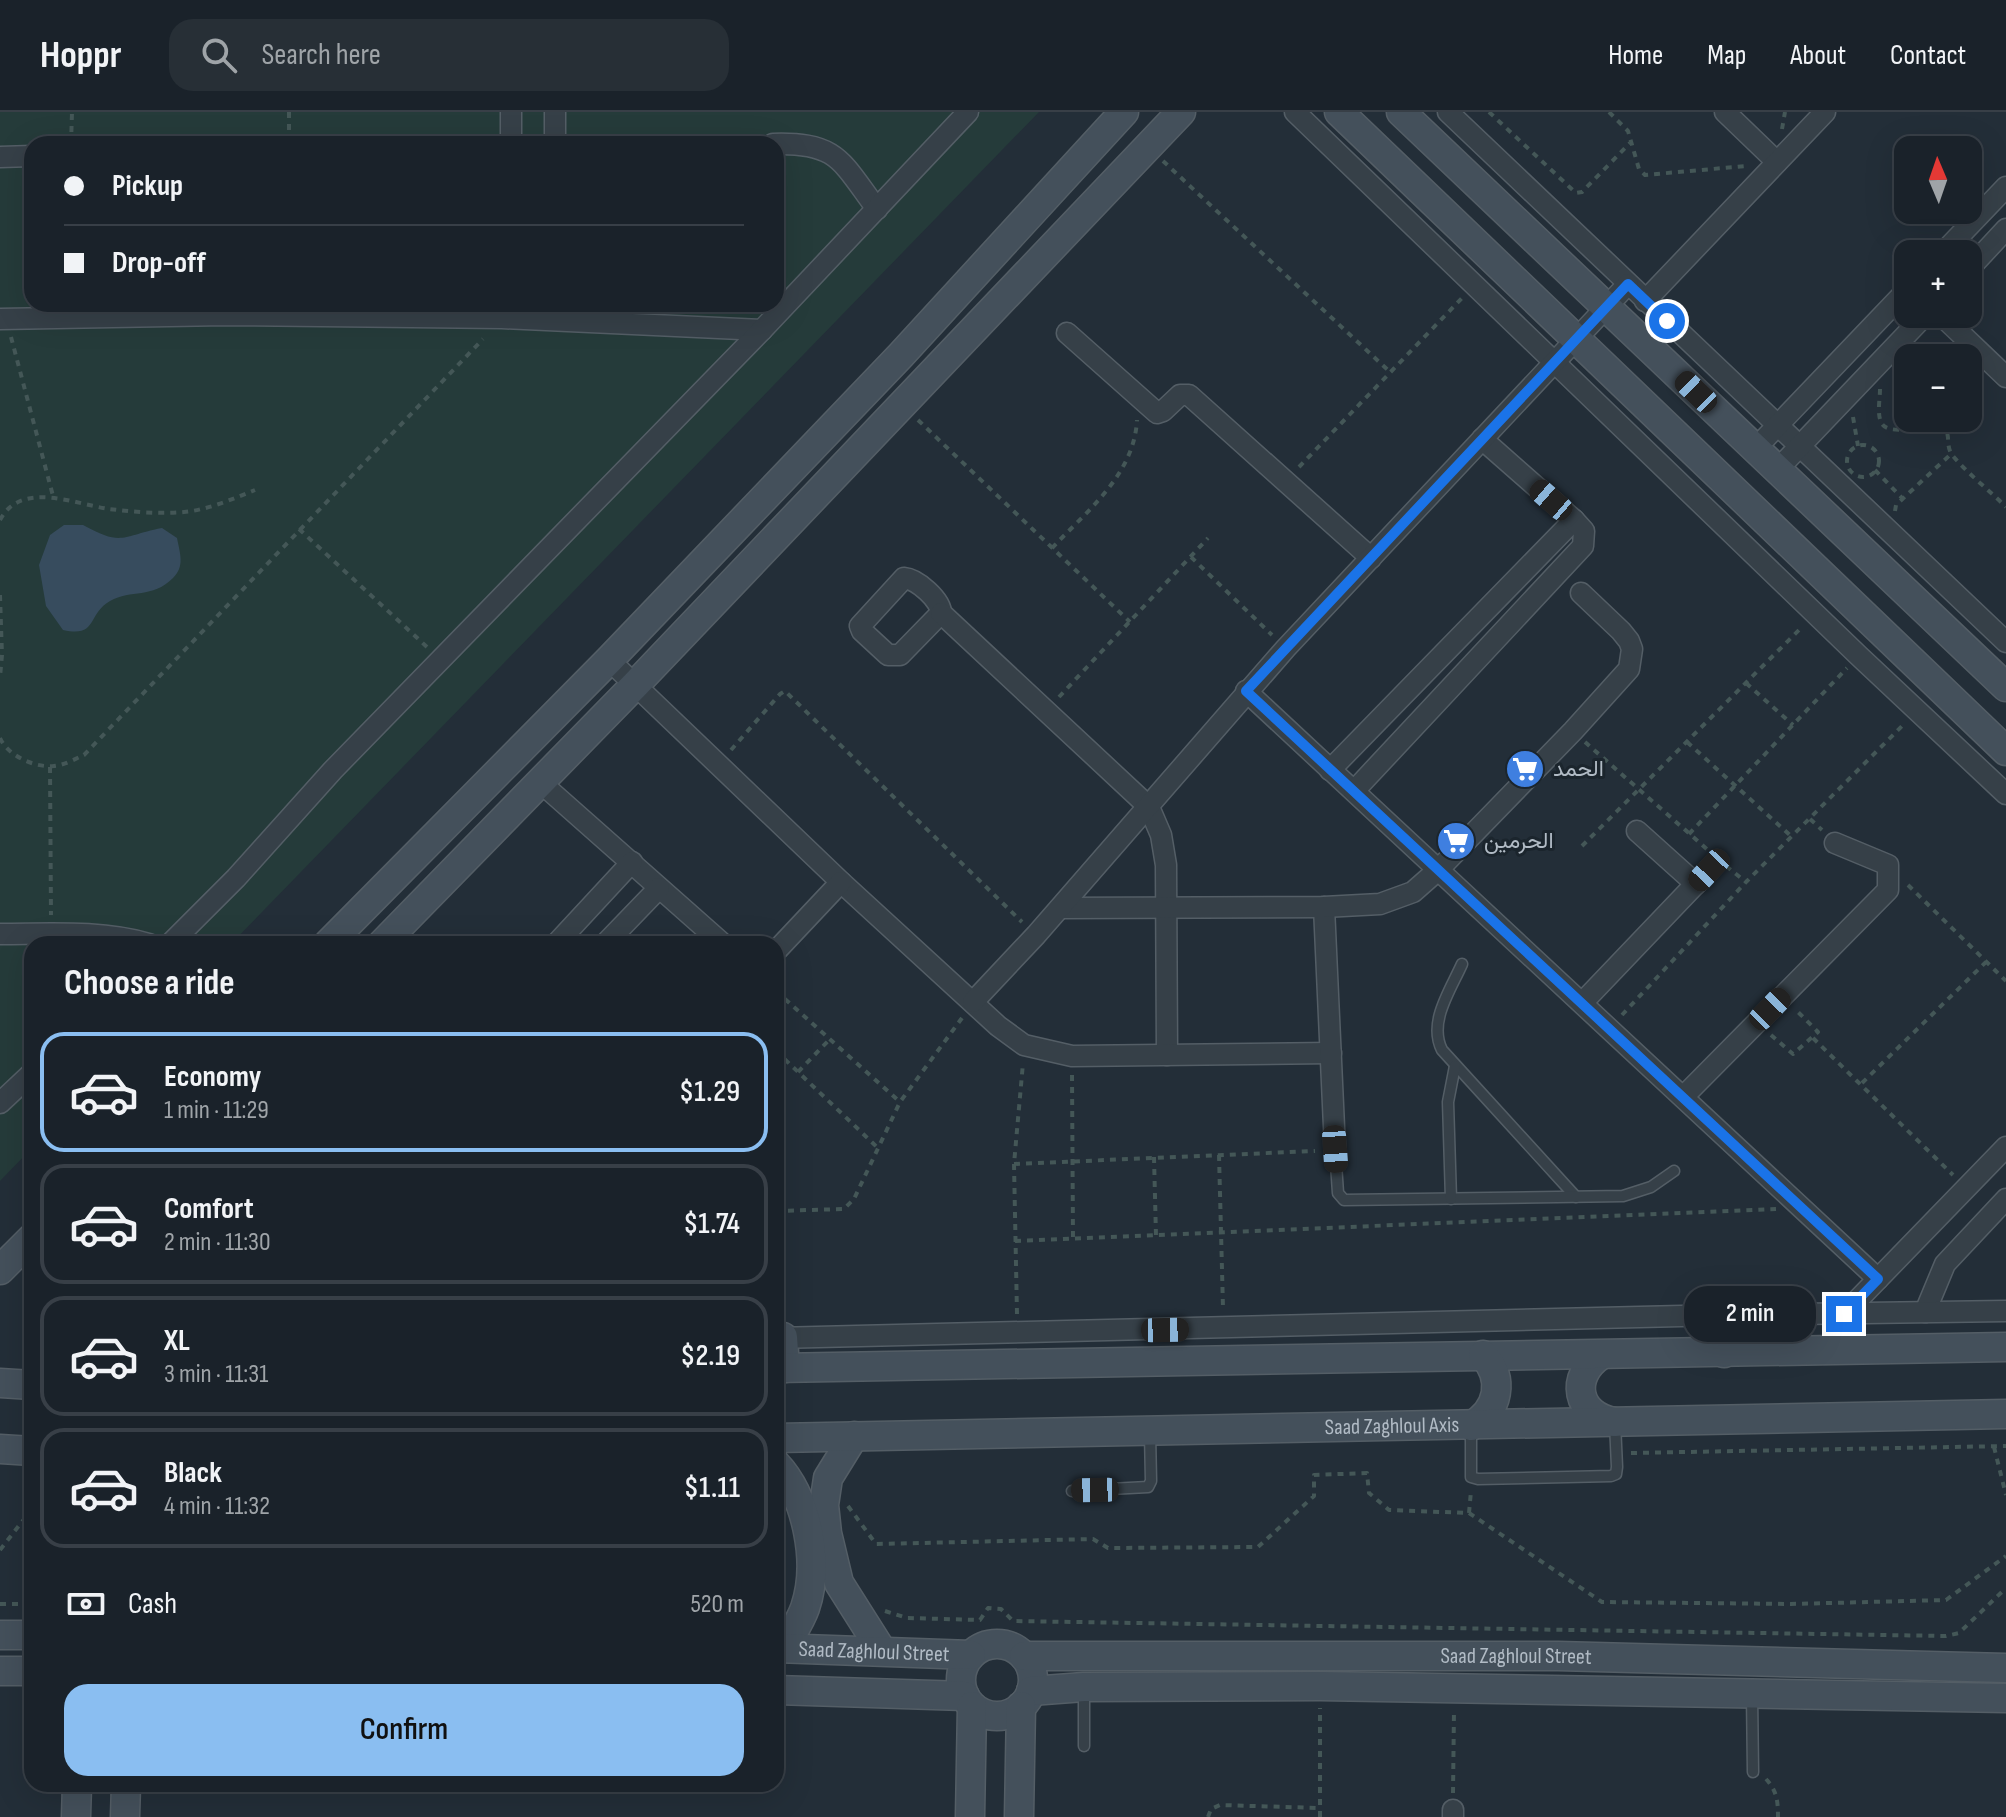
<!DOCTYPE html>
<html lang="en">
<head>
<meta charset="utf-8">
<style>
  body { margin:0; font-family:"Sofia Sans Condensed",Vazirmatn,sans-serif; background:#272f36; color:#f1f3f6; height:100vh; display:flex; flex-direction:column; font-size:30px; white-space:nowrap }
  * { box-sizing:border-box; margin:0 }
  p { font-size:26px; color:#9fa4a8 }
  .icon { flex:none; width:44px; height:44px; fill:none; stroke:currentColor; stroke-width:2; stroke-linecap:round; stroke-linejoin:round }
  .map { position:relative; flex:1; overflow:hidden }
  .sheet { position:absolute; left:24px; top:824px; width:760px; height:856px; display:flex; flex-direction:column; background:#1a222a; border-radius:24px; box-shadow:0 8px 32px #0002,0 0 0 2px #383f47 }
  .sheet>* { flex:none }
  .top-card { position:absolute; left:24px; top:24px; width:760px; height:176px; border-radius:24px; box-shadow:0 8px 32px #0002,0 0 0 2px #383f47; display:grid; align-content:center; height:176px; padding:0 40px; background:#1a222a }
  .needle { width:52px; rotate:358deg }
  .controls { position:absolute; left:1894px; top:24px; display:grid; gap:16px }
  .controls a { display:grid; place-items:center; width:88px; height:88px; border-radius:16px; background:#1a222a; box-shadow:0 8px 32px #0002,0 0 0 2px #383f47; font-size:40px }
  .end { position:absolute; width:36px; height:36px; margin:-18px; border:10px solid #1a73e8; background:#fff; box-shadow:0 0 0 4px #fff }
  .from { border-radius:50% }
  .bubble { position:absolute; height:56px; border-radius:24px; background:#1a222a; box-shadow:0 8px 32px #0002,0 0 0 2px #383f47; font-size:26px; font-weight:600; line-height:56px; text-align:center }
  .car { position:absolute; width:24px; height:48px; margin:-24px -12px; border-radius:10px; box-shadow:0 0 6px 2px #0007; background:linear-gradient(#222 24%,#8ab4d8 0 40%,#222 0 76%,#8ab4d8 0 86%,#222 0) }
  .top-card b { display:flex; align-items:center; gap:28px; height:76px; font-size:30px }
  .top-card b+b { border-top:2px solid #383f47 }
  .top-card i { width:20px; height:20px; background:#f1f3f6 }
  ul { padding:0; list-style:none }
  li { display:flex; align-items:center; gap:24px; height:120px; margin:0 16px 12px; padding:0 24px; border:4px solid #383f47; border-radius:24px }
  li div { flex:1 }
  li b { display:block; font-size:30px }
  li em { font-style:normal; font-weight:600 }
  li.selected { border-color:#8abef1 }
  li>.icon { width:72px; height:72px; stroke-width:1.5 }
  h2 { padding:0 40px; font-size:36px; line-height:96px }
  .pay { display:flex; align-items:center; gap:20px; height:88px; padding:0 40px; font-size:30px }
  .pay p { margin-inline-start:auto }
  .primary-button { display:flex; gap:16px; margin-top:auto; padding:16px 40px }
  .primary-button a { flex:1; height:92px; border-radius:24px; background:#8abef1; color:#111; font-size:32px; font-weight:600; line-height:92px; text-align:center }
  header { display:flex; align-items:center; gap:48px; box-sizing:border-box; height:112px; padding:0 40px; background:#1a222a; border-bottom:2px solid #383f47 }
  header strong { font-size:38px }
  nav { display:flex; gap:44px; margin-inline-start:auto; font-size:28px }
  .search { width:560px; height:72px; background:#272f36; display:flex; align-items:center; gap:20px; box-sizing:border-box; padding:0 28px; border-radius:24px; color:#9fa4a8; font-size:30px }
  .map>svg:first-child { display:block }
  .green { fill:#253b3a; fill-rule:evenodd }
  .water { fill:#374c5e }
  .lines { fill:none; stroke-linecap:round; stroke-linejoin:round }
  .lane-casing { stroke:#545e66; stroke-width:13 }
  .street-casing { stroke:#545e66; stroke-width:23 }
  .secondary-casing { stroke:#545e66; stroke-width:31 }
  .path { stroke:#445757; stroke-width:4; stroke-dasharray:6 6; stroke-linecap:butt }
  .lane { stroke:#364048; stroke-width:10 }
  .street { stroke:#364048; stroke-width:20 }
  .secondary { stroke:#44505b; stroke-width:28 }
  .route { stroke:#1a73e8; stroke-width:10 }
  .labels { text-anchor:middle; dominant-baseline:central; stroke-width:6; stroke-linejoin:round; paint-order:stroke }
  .poi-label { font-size:22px; fill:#b1bbc5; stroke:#1b252d; text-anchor:start }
  .street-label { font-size:22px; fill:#b1bbc5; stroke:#1b252d }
</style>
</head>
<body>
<header>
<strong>Hoppr</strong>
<div class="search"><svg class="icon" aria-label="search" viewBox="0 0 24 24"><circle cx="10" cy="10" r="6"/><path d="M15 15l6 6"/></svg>Search here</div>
<nav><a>Home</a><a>Map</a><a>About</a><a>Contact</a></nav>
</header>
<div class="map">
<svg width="2006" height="1705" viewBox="0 0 2006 1705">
  <rect width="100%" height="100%" fill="#232e38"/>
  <path class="green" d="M0 0H1039L231 832H32V1036L0 1069ZM32 32H776V192H32Z"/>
  <path class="water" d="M83 413C123 435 121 424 162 416L177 426C180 442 185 454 173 466 152 487 131 477 110 489 87 502 98 526 63 518L46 494 39 453 50 423 64 413Z"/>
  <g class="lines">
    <defs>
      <g id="lane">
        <path d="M1462 852C1450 879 1428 910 1442 938L1576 1085"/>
        <path d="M1335 1037 1338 1081 1344 1088 1623 1084 1651 1075 1674 1059"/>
        <path d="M1451 1087 1448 990 1455 954"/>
        <path d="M1471 1316V1365L1478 1367 1611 1364 1616 1362 1617 1355 1615 1311"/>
        <path d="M1072 1379 1148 1375 1151 1369 1150 1321"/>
        <path d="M1752 1583 1753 1660"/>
        <path d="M1084 1634V1577"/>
      </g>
      <g id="street">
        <path d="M1295 0 1859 544 2006 682"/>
        <path d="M1448 0 2006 530"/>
        <path d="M1725 0 1777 50"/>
        <path d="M511 32V0"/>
        <path d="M555 32V0"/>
        <path d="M773 32C838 30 841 49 877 97"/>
        <path d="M0 45 32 44"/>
        <path d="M1942 142 2006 75"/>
        <path d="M1968 158 2006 117"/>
        <path d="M1645 189 1825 0"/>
        <path d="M1940 202 2006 265"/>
        <path d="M0 207 225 203 502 206 762 218"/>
        <path d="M1067 221 1157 301 1163 299 1180 283H1189L1371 446"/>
        <path d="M1755 337 1908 177"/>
        <path d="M1777 358 1926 202"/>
        <path d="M904 466C917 467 941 488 941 501L900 543H888L862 519 860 514Z"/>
        <path d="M941 501 1149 695 1161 723 1166 753 1167 943"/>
        <path d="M609 548 841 770 998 914 1024 933 1072 944 1331 941"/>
        <path d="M1246 579 1878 1167"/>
        <path d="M1330 658 1574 408"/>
        <path d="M540 670 723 832"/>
        <path d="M1354 679 1583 434 1584 419 1574 408 1482 327"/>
        <path d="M1637 719 1696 772"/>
        <path d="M1324 795 1335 1037"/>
        <path d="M1060 796 1324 795 1380 792 1413 780 1438 758 1573 619 1629 557 1632 537 1629 529 1621 519 1581 481"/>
        <path d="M0 822C50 822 100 818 149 832"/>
        <path d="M170 832 236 766 333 658 762 218 968 0"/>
        <path d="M556 832 632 750"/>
        <path d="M605 832 659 776"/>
        <path d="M776 839 841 770"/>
        <path d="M973 890 1036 823 1286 536 1628 172"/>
        <path d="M1582 891 1709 758"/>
        <path d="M1683 985 1888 778V753L1835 731"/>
        <path d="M0 991 32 961"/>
        <path d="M1925 1200 1945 1152 2006 1087"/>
        <path d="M1844 1202 2006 1035"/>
        <path d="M776 1226 1723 1203 2006 1199"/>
        <path d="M1453 1705V1698"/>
      </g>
      <g id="secondary">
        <path d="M1339 0 2006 639"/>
        <path d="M1401 0 2006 575"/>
        <path d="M328 832 609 548 901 243 1124 0"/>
        <path d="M382 832 636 572 1181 0"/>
        <path d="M0 1158 32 1126"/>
        <path d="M1723 1203 1724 1241"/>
        <path d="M783 1225 785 1256"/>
        <path d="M1601 1243C1569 1264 1576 1304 1615 1310"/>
        <path d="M776 1256 2006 1235"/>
        <path d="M0 1271 32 1273"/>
        <path d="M1471 1314C1499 1298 1505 1267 1483 1243"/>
        <path d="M854 1324 828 1366 824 1393 827 1421 839 1471 882 1539"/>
        <path id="s1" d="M776 1326 2006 1302"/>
        <path d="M0 1337 32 1339"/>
        <path d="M776 1352C808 1386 820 1452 805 1496 800 1510 791 1523 784 1536"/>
        <path d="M0 1523H32"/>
        <circle cx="997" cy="1568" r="36"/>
        <path id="s2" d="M776 1536 971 1543"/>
        <path id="s3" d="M1024 1544H1558L2006 1556"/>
        <path d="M0 1559H32"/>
        <path d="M776 1578 965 1584"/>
        <path d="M1031 1579 1084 1575 1320 1574 2006 1586"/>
        <path d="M76 1705 77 1672"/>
        <path d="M125 1705 126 1672"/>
        <path d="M970 1705 972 1594"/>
        <path d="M1019 1705 1021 1594"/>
      </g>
    </defs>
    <use href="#lane" class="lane-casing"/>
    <use href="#street" class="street-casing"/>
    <use href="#secondary" class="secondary-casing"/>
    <g class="path">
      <path d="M289 0V32"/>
      <path d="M1489 0 1576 81 1582 80 1630 31"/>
      <path d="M1609 0 1628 19 1639 57 1645 63 1746 54"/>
      <path d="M1782 17 1785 0"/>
      <path d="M71 32 72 0"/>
      <path d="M1163 49 1390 260"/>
      <path d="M11 225 53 384"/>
      <path d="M1880 277C1880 287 1877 301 1881 310 1887 325 1923 314 1937 311 1955 319 1943 332 1953 344 1968 362 1989 378 2006 395"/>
      <path d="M1853 305 1858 334"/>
      <path d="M918 308 1130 510"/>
      <circle cx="1863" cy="349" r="16"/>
      <path d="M1299 355 1462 186"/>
      <path d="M1875 358 1903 387"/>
      <path d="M1895 399 1896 393 1951 342"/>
      <path d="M0 408C21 368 75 392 109 397 133 400 159 402 184 400 207 398 233 387 255 378"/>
      <path d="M299 417 427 535"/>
      <path d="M1052 436C1087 399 1134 363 1137 308"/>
      <path d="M1191 445 1272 523"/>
      <path d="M0 483 2 543 0 565"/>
      <path d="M1746 571 1793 613"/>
      <path d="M1059 585 1208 426"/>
      <path d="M0 626C8 644 35 656 54 654 65 653 75 647 84 643L483 227"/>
      <path d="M1585 630 1708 738"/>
      <path d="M1687 630 1792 725"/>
      <path d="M731 638 780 582 785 579 1022 810"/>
      <path d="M50 655 51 803"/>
      <path d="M1810 707 1822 718"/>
      <path d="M1689 722 1847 556"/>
      <path d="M1582 734 1802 515"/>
      <path d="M1726 754 1746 770"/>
      <path d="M1908 773 2006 869"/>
      <path d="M776 879 900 990"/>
      <path d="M1622 903 1746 770 1905 611"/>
      <path d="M1771 923 1793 942 1818 920 1795 897"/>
      <path d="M1813 926 1953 1063"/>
      <path d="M776 939 878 1036"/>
      <path d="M798 960 829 928"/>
      <path d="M1072 963 1073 1127"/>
      <path d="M1862 971 1986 850"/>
      <path d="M1219 1043 1223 1196"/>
      <path d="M1154 1045 1156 1124"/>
      <path d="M1014 1052 1315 1039"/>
      <path d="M776 1099 844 1097 854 1087 900 990 962 906"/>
      <path d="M1015 1129 1776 1097"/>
      <path d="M1017 1202 1014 1052 1023 951"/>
      <path d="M1994 1335 2006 1383"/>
      <path d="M1631 1341 2006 1334"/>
      <path d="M848 1394 876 1432 1093 1427 1108 1436 1258 1435 1314 1384V1363L1367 1361 1369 1381 1389 1398 1469 1401 1602 1490 1791 1492 1946 1488 2006 1444"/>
      <path d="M1469 1401 1471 1379"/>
      <path d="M0 1438 32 1397"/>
      <path d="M0 1492H32"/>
      <path d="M885 1499 907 1506 980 1508 988 1496 1001 1497 1013 1509 1946 1524 1959 1521 2006 1476"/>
      <path d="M1766 1667C1777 1679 1778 1689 1778 1705"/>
      <path d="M1453 1681 1454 1598"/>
      <path d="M1208 1705 1211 1697 1220 1693 1319 1696"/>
      <path d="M1320 1705V1596"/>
    </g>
    <use href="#lane" class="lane"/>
    <use href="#street" class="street"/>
    <use href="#secondary" class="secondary"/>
  </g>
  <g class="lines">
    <path class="route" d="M1667 209 1628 172 1246 579 1878 1167 1844 1202"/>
  </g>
  <defs>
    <symbol id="supermarket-disc" viewBox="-11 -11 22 22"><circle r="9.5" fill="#3f7fe0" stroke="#1b252d"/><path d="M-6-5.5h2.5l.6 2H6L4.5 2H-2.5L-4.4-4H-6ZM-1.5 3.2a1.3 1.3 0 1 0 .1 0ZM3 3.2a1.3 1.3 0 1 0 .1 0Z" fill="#fff"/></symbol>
  </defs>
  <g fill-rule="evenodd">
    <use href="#supermarket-disc" x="1503" y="635" width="44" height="44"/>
    <use href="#supermarket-disc" x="1434" y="707" width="44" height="44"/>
  </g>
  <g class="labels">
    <g class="poi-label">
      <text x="1553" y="657">الحمد</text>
      <text x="1484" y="729">الحرمين</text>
    </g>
    <g class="street-label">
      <text stroke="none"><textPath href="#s1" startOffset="616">Saad Zaghloul Axis</textPath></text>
      <text stroke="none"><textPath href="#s2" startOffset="98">Saad Zaghloul Street</textPath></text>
      <text stroke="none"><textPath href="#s3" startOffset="492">Saad Zaghloul Street</textPath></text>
    </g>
  </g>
</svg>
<div class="controls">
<a><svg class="needle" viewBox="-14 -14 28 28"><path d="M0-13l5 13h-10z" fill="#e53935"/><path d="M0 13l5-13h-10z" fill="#9fa4a8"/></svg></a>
<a>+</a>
<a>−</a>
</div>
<i class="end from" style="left:1667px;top:209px"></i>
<i class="end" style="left:1844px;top:1202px"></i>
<div class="bubble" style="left:1684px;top:1174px;width:132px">2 min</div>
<i class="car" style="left:1696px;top:280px;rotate:314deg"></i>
<i class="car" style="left:1551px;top:388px;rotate:311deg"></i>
<i class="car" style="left:1709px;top:758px;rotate:223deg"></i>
<i class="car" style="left:1770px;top:897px;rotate:44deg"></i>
<i class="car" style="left:1335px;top:1037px;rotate:176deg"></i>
<i class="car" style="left:1165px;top:1218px;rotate:89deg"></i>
<i class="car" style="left:1095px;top:1378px;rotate:269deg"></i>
<div class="top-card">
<b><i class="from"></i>Pickup</b>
<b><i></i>Drop-off</b>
</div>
<section class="sheet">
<h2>Choose a ride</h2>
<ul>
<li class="selected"><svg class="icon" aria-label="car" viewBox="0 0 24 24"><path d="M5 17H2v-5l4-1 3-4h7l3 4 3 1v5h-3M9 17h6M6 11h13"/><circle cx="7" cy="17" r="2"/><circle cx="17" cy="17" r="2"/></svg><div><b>Economy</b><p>1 min · 11:29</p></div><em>$1.29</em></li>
<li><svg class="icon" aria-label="car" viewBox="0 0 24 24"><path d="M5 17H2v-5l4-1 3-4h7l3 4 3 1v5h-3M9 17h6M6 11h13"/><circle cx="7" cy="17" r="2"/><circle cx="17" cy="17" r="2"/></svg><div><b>Comfort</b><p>2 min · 11:30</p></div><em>$1.74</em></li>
<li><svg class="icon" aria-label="car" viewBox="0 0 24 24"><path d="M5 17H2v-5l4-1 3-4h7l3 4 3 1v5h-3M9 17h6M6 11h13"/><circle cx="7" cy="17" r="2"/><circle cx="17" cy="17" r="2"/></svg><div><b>XL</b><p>3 min · 11:31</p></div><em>$2.19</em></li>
<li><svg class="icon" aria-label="car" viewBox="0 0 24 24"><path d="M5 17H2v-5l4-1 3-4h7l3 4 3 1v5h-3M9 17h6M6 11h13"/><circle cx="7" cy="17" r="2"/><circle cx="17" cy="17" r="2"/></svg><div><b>Black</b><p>4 min · 11:32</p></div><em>$1.11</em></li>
</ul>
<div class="pay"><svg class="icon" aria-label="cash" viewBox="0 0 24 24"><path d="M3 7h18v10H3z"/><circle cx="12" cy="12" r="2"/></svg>Cash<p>520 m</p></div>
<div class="primary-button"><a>Confirm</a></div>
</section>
</div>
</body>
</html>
